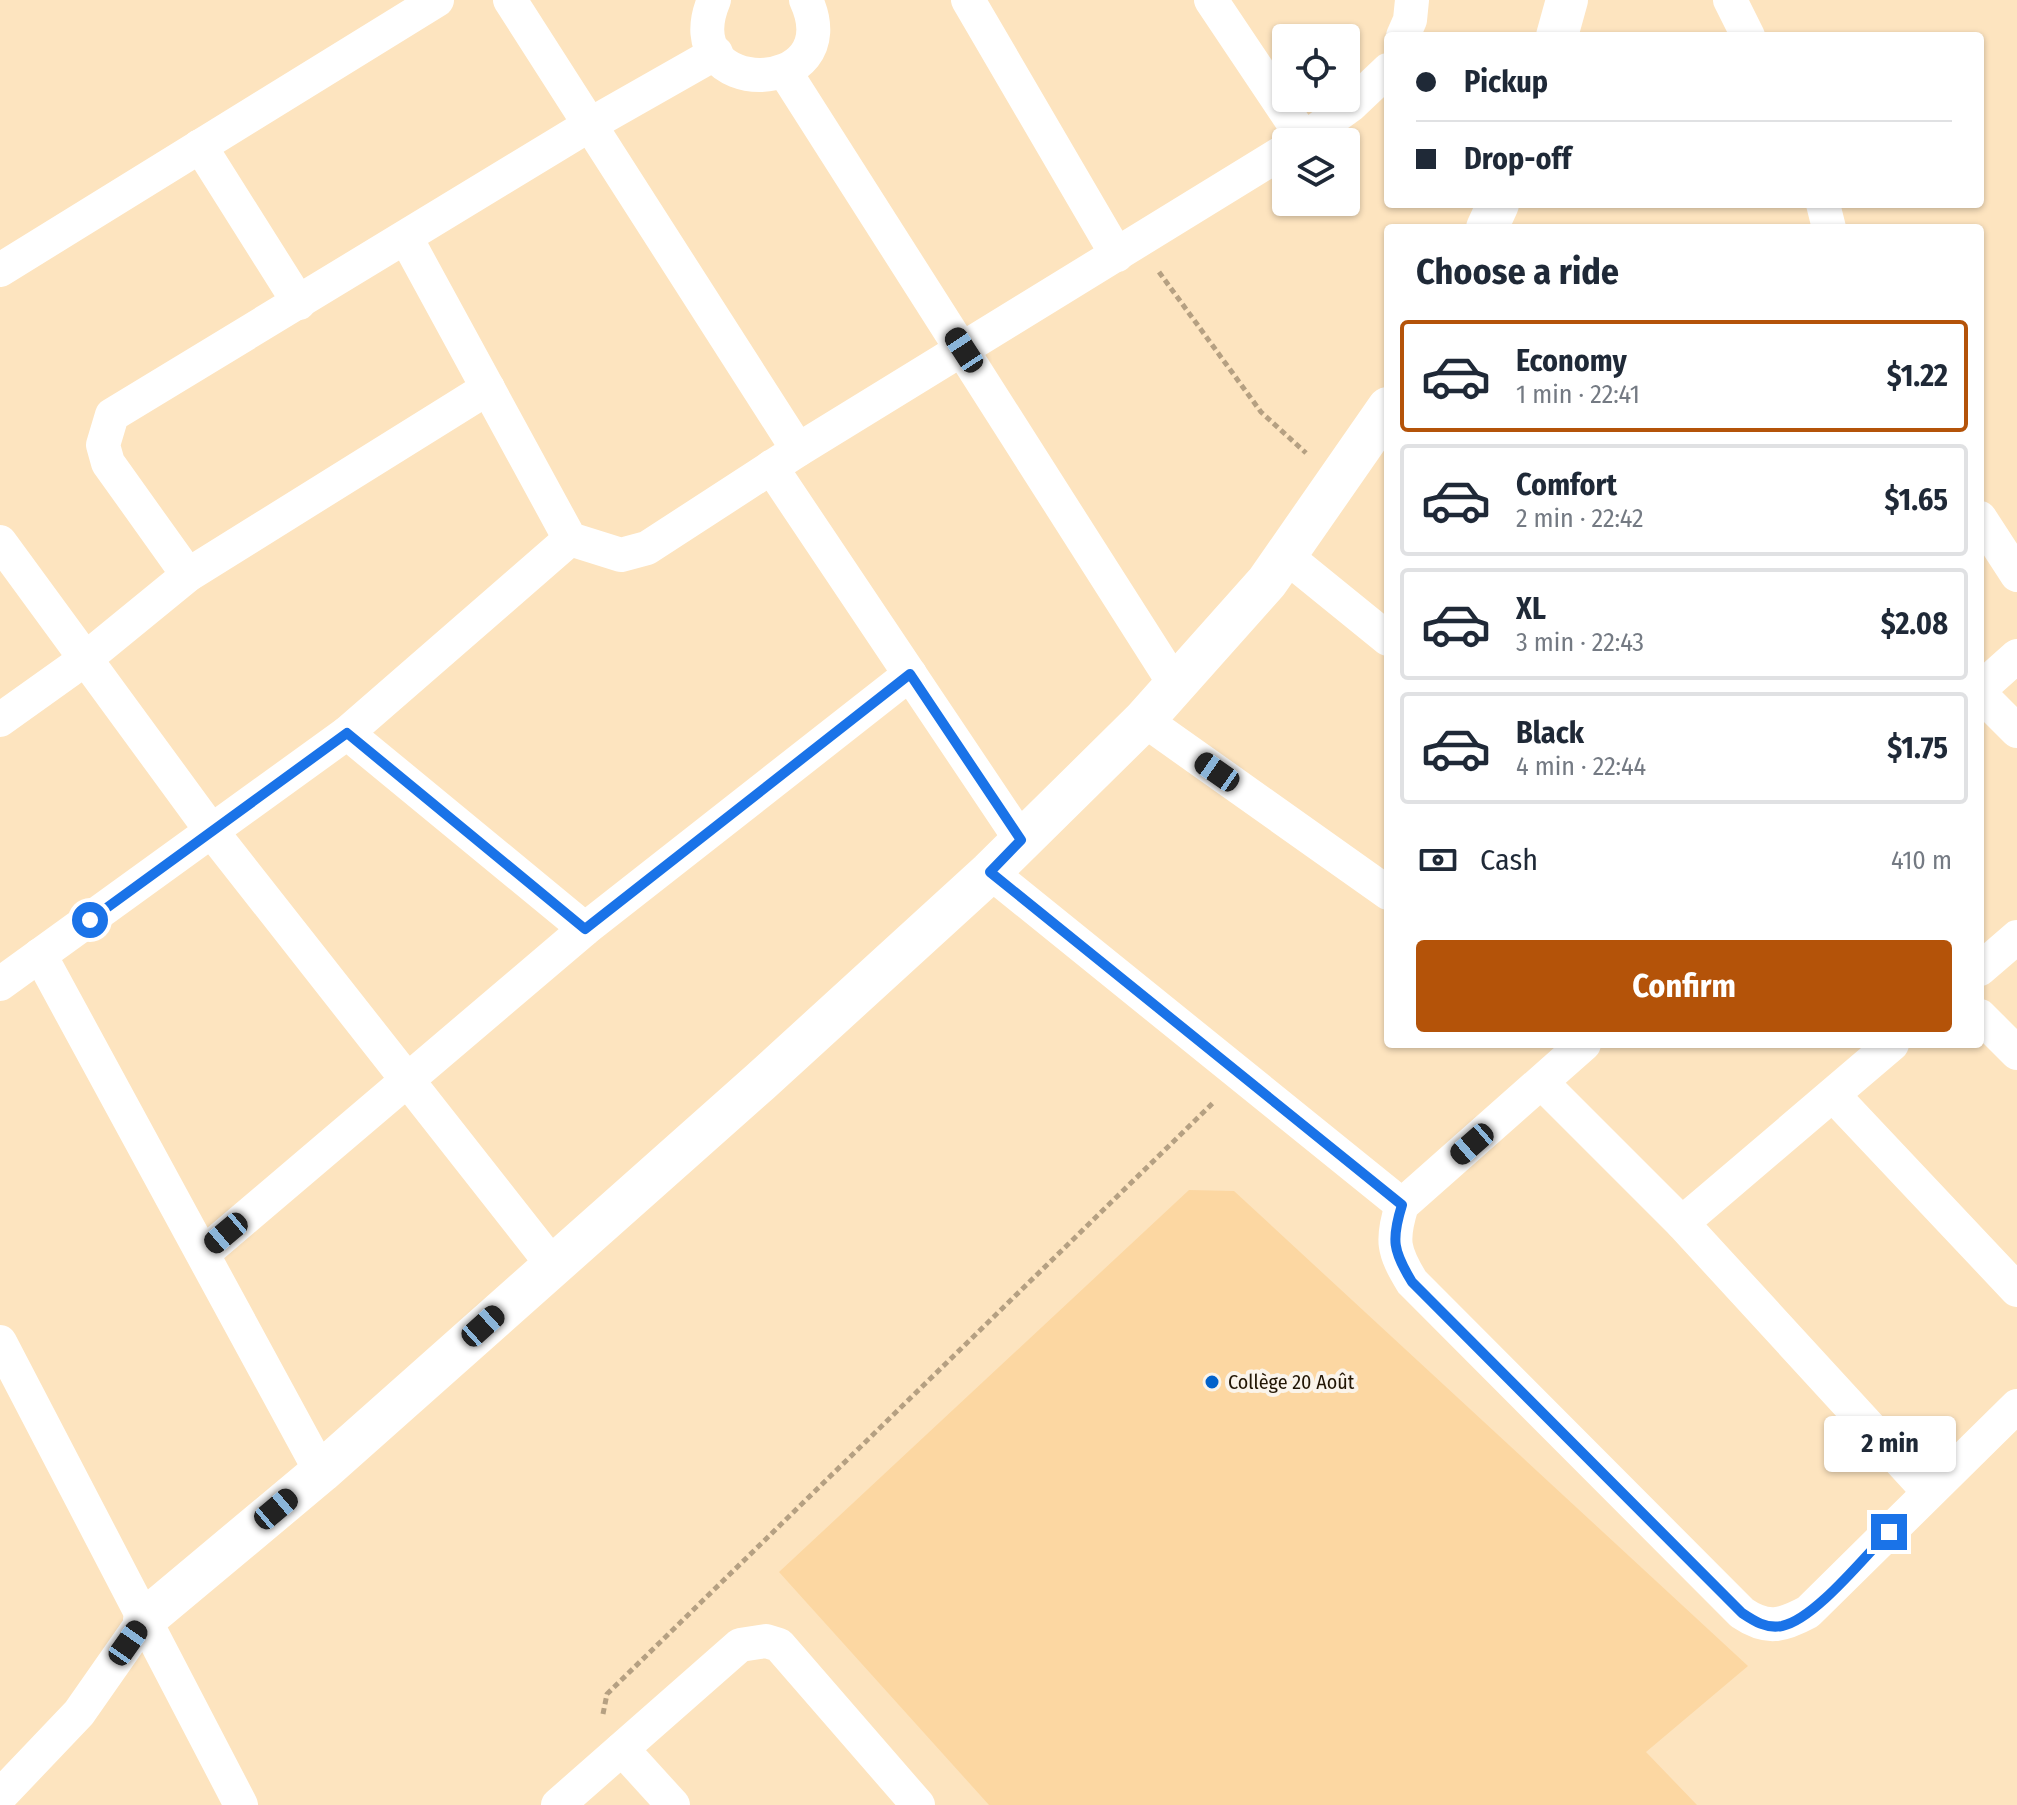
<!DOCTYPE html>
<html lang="en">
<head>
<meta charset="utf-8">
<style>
  body { margin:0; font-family:"Fira Sans Condensed",sans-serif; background:#f6f6f7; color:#1f2937; height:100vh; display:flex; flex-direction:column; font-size:30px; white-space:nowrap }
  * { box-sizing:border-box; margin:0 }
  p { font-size:26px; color:#747a83 }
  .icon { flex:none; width:44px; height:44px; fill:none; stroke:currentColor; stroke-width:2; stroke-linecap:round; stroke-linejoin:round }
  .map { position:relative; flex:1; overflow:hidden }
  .details { position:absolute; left:1384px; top:224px; width:600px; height:824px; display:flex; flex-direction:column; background:#fff; border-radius:8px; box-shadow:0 2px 6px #0004 }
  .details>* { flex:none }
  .banner { position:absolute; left:1384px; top:32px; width:600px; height:176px; border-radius:8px; box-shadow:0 2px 6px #0004; display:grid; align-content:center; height:176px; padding:0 32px; background:#fff }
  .controls { position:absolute; left:1272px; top:24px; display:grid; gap:16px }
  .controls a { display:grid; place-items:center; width:88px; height:88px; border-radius:8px; background:#fff; box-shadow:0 2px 6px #0004; font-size:40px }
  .end { position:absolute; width:36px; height:36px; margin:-18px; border:10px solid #1a73e8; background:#fff; box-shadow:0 0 0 4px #fff }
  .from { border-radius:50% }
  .bubble { position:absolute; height:56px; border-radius:8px; background:#fff; box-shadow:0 2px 6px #0004; font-size:26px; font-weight:700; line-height:56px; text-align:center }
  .car { position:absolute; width:24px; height:48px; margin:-24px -12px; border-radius:10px; box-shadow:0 0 6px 2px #0007; background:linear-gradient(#222 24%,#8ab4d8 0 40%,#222 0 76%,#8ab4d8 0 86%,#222 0) }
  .banner b { display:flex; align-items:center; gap:28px; height:76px; font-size:30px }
  .banner b+b { border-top:2px solid #e0e1e3 }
  .banner i { width:20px; height:20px; background:#1f2937 }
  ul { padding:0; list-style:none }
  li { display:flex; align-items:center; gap:24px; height:112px; margin:0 16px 12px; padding:0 16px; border:4px solid #e0e1e3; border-radius:8px }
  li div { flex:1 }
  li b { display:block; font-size:30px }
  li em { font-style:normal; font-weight:700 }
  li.current { border-color:#b45309 }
  li>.icon { width:72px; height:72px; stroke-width:1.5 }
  h2 { padding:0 32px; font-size:36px; line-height:96px }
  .pay { display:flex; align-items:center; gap:20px; height:88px; padding:0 32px; font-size:30px }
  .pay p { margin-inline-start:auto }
  .primary-button { display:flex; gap:16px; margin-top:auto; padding:16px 32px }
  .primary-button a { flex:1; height:92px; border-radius:8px; background:#b45309; color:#fff; font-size:32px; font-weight:700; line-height:92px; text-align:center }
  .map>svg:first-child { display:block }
  .built { fill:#fcd7a2 }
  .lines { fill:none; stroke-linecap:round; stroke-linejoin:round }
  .path { stroke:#b5a082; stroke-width:5; stroke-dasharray:6 4; stroke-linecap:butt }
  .minor { stroke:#fff; stroke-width:34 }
  .tertiary { stroke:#fff; stroke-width:42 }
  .route { stroke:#1a73e8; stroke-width:10 }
  .poi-dot { fill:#0262cb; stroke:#faf4eb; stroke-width:3 }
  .labels { text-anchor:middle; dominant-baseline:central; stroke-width:8; stroke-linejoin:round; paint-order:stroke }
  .poi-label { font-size:20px; fill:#221605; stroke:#faf4eb; text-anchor:start }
</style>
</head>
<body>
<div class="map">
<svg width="2017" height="1805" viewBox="0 0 2017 1805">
  <rect width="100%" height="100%" fill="#fde4bf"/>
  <path class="built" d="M1189 1190 1234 1191 1748 1666 1646 1752 1697 1805H989L779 1572Z"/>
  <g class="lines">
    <g class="path">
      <path d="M1159 272 1261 412 1306 453"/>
      <path d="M603 1714 607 1694 1215 1101"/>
    </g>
    <g class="minor">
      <path d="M510 0 798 450"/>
      <path d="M714 0C671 102 851 98 806 0"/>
      <path d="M968 0 1117 255"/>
      <path d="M1211 0 1304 139 1299 142"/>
      <path d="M1730 0 1748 36"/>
      <path d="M1403 36 1410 20 1412 0"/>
      <path d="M785 72 1176 686"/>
      <path d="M1304 139 1351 105 1388 70"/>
      <path d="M200 146 299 303"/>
      <path d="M1823 204 1829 228"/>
      <path d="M406 238 570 539 621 555 647 548 798 450 1286 150"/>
      <path d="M0 270 437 0"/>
      <path d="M771 467 1021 840"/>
      <path d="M1980 518 2017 575"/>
      <path d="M0 542 213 833 552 1264"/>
      <path d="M1287 557 1388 639"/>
      <path d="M188 575 108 463 103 445 112 415 591 124 716 53"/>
      <path d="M1980 689 2017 656"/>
      <path d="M1980 694 2017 731"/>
      <path d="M0 720 84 660 188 575 488 388"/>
      <path d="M1144 720 1388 893"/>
      <path d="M347 733 570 539"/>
      <path d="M990 872 1402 1205"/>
      <path d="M40 955 321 1472"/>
      <path d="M1980 969 2017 937"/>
      <path d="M0 984 347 733 585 929"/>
      <path d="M1980 1016 2017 1053"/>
      <path d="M1584 1044 1402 1205C1391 1240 1393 1251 1412 1282L1742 1613C1767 1630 1782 1626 1808 1612L2017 1406"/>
      <path d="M1542 1083 1682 1223 1929 1492"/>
      <path d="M1833 1095 2017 1290"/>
      <path d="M1682 1223 1892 1044"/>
      <path d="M204 1253 585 929 910 674"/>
      <path d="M0 1342 241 1805"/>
      <path d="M622 1749 673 1805"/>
      <path d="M0 1796 79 1713 144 1620"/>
      <path d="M558 1805 740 1645 766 1641 779 1645 918 1805"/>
    </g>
    <g class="tertiary">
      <path d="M1557 36 1567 0"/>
      <path d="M1487 228 1498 204"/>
      <path d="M144 1620 321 1472 760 1082 990 872 1144 720 1267 582 1388 408"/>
    </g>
  </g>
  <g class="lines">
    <path class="route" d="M90 920 347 733 585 929 910 674 1021 840 990 872 1402 1205C1391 1240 1393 1251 1412 1282L1742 1613C1754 1621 1766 1629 1782 1626 1815 1619 1864 1557 1889 1532"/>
  </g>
  <circle class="poi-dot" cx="1212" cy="1382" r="8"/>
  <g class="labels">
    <g class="poi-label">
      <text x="1228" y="1382">Collège 20 Août</text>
    </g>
  </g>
</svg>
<div class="controls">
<a><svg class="icon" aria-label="locate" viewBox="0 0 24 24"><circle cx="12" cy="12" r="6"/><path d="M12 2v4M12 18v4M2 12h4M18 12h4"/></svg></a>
<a><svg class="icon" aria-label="layers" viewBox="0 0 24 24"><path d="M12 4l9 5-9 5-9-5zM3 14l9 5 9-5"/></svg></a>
</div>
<i class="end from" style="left:90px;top:920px"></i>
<i class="end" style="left:1889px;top:1532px"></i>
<div class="bubble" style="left:1824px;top:1416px;width:132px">2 min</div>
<i class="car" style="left:964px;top:350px;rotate:327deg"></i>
<i class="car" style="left:1217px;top:772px;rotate:305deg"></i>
<i class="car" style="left:1472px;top:1144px;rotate:229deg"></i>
<i class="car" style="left:226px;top:1233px;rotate:230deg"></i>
<i class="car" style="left:483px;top:1326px;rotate:48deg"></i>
<i class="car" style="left:276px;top:1509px;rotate:50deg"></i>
<i class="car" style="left:128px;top:1643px;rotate:35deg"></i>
<div class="banner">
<b><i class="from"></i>Pickup</b>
<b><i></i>Drop-off</b>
</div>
<section class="details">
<h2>Choose a ride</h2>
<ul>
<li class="current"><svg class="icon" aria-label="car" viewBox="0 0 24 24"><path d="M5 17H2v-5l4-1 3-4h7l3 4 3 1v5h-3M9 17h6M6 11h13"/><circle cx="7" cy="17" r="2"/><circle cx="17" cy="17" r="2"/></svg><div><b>Economy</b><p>1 min · 22:41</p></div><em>$1.22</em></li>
<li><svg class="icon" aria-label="car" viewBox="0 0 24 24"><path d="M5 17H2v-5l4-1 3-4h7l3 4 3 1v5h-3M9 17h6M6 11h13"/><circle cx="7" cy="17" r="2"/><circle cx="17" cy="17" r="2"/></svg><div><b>Comfort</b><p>2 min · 22:42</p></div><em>$1.65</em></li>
<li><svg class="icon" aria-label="car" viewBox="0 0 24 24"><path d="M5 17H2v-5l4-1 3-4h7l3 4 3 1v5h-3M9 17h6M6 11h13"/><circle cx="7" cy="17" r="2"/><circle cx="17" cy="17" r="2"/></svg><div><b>XL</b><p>3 min · 22:43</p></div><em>$2.08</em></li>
<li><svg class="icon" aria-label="car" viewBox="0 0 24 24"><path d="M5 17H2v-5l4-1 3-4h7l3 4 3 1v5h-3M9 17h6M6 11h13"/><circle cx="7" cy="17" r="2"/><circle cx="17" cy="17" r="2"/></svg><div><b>Black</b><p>4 min · 22:44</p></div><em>$1.75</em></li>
</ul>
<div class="pay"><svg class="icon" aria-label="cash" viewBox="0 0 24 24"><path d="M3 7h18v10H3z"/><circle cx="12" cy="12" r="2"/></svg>Cash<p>410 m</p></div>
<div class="primary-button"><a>Confirm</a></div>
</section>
</div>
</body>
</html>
